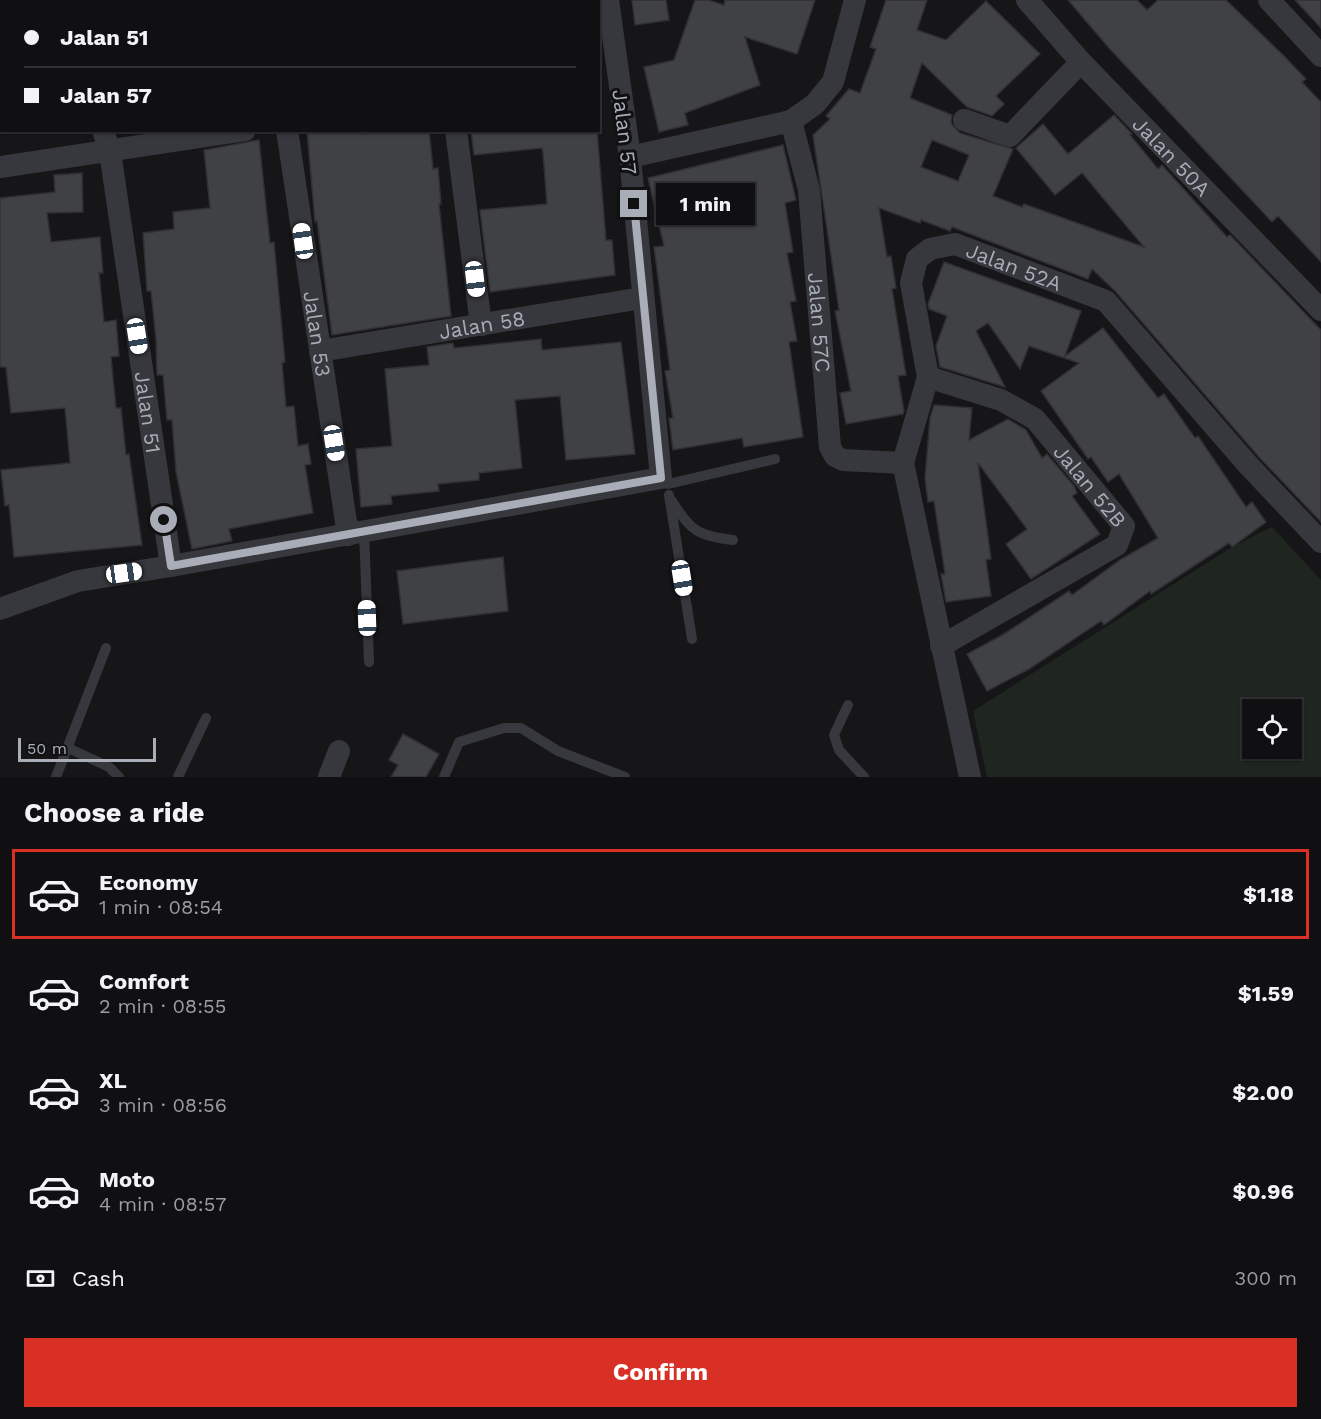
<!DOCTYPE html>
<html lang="en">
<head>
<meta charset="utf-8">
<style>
  body { margin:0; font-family:"Work Sans",sans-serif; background:#19191b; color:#f1f3f6; height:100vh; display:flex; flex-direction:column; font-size:22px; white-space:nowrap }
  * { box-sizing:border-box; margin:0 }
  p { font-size:20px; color:#9c9d9f }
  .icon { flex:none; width:33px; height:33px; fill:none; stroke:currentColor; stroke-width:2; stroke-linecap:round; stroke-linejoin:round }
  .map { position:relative; height:777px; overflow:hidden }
  .details { display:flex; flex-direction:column; background:#101012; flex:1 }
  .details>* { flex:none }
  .guide { position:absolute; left:0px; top:0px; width:600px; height:132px; box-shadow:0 2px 4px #0004,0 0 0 2px #303032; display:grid; align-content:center; height:132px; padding:0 24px; background:#101012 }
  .controls { position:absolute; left:1242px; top:699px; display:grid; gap:12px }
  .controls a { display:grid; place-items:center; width:60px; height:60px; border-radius:0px; background:#101012; box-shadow:0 2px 4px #0004,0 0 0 2px #303032; font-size:30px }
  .scale { position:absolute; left:18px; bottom:15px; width:138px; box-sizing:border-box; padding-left:6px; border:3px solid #a8adb8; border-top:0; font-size:16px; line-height:21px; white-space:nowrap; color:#a8adb8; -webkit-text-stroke:4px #111113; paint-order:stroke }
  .end { position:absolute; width:27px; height:27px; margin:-14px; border:8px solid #a8adb8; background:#111; box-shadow:0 0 0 3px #111 }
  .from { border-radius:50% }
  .bubble { position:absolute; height:42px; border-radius:0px; background:#101012; box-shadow:0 2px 4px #0004,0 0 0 2px #303032; font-size:20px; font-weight:700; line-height:42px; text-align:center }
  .car { position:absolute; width:18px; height:36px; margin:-18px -9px; border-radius:8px; box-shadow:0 0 4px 2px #0007; background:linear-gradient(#fff 24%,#345 0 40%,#fff 0 76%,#345 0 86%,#fff 0) }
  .guide b { display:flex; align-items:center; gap:21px; height:57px; font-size:22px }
  .guide b+b { border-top:2px solid #303032 }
  .guide i { width:15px; height:15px; background:#f1f3f6 }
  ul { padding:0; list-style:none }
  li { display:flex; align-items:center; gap:18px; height:90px; margin:0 12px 9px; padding:0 12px; border:3px solid transparent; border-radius:0px }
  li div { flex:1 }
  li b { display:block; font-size:22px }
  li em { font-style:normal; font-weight:700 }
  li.selected { border-color:#d93025 }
  li>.icon { width:54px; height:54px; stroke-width:1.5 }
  h2 { padding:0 24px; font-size:27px; line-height:72px }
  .pay { display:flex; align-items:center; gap:15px; height:66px; padding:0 24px; font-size:22px }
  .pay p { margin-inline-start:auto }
  .button { display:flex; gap:12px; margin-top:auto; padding:12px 24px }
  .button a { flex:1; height:69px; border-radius:0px; background:#d93025; color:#fff; font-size:24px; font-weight:700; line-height:69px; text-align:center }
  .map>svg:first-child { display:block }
  .green { fill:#1e261f; fill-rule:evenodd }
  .building { fill:#404145; stroke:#303034; stroke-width:1.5; fill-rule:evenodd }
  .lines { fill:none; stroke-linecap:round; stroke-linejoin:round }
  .service { stroke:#37383d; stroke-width:10 }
  .minor { stroke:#37383d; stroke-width:22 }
  .route { stroke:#a8adb8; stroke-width:8 }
  .labels { text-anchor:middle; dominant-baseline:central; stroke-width:6; stroke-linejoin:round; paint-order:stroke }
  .street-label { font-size:21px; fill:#a8adb8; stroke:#111113 }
</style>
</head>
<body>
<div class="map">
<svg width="1321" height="777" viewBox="0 0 1321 777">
  <rect width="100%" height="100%" fill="#161618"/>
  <path class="green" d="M1272 527 1321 580V777H987L973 711 1232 547ZM1252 710H1292V748H1252Z"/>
  <g class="building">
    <path d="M632 0H666L669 20 635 25Z"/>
    <path d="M695 0H708L724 5 725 0H815L797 54 745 37 760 85 685 113 688 125 659 132 644 67 674 60Z"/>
    <path d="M886 0H927L917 30 946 40 986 1 1040 54 996 96 1004 104 992 116 967 107 922 63 910 98 952 115 951 123 960 133 1013 149 993 196 1022 207 1024 204 1144 247 1082 173 1055 195 1016 148 1043 124 1068 154 1114 115 1132 134 1130 135 1158 169 1162 165 1227 237 1230 235 1321 330V522L1259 457 1116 292 1092 269 1088 279 952 227 950 231 921 220 920 223 879 208 887 257 891 256 896 288 892 289 906 375 898 376 904 411 903 414 846 424 840 393 851 391 835 311 839 310 813 135 830 119 826 116 849 89 860 93 876 49 870 47ZM932 140 969 155 958 181 921 167Z"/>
    <path d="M1068 0H1137L1147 10 1158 0H1226L1282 54 1306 79 1302 82 1321 102V262L1278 216 1272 222 1109 48Z"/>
    <path d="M1295 0H1321V28Z"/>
    <path d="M307 130H361V134L429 130 433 169 438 168 441 204H439L451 316 332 335 317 221 315 222Z"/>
    <path d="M471 130H597L606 240H612L615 275 490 292 480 210 547 204 543 153 542 148 474 155Z"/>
    <path d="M259 140 270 243 274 242 285 362 282 363 286 407 294 406 298 446 308 444 311 464 305 465 313 513 229 529 232 541 192 549 176 472 172 420H167L163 375H157L156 339 151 291H147L143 233 174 229 173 212 210 208 204 150Z"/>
    <path d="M783 145 796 200 785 203 793 252 787 253 796 301 790 302 797 341 789 342 803 437 744 447 742 438 673 450 669 418H673L665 371 670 370 654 247 664 246 648 178Z"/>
    <path d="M82 173 83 212 47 213 51 242 100 237 103 273H99L104 322 116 320 119 356 111 357 116 408H121L126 455 129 454 142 545 14 557 9 505 5 506 1 470 70 463 65 408 11 413 6 367H0V198L55 192 54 175Z"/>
    <path d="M944 262 1081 311 1065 356 1103 328 1158 398 1164 394 1195 438 1198 436 1246 507 1252 502 1266 522 1232 547 1229 543 1151 594 1150 591 1104 625 1101 621 1029 669 987 691 967 654 1004 634 1069 591 1072 595 1120 560 1158 538 1119 474 1108 482 1091 457 1088 459 1041 391 1079 363 1029 346 1020 369 988 323 976 331 1005 387 940 367 936 346 947 316 929 309 928 304Z"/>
    <path d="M541 339 542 350 621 342 635 454 566 460 560 396 515 400 522 468 479 473V480L438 484 439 491 391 496 392 504 361 507 356 449 392 446 385 369 429 365 427 347 453 343 454 348Z"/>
    <path d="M934 405 972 408 969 440 1008 419 1026 430 1042 458 1047 454 1074 486 1077 493 1072 496 1100 534 1031 579 1006 544 1027 529 978 463 991 559 986 560 991 596 946 602 941 574H945L934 501 928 502 925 478 930 418Z"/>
    <path d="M503 557 508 611 403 624 397 571Z"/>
    <path d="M403 734 439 754 426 777H391L398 765 389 760Z"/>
  </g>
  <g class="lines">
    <g class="service">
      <path d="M661 478 668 484 775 459"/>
      <path d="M669 495 692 639"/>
      <path d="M672 501C690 531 699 536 733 540"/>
      <path d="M364 531 369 662"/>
      <path d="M848 705 834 735 839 750 864 777"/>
      <path d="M68 748 109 767 119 777"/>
      <path d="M56 777 106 648"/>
      <path d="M178 777 206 718"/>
      <path d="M444 777 459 742 504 728H521L558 751 625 777"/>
    </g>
    <g class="minor">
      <path d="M71 0V2"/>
      <path d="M267 0V2"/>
      <path d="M438 0V2"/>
      <path id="s1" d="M1027 0 1081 62 1321 310"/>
      <path d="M1269 0 1321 56"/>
      <path d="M964 120 1010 136 1081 62"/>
      <path id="s2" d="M791 121 809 190 830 447 835 456 843 460 903 463"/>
      <path id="s3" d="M103 130 110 152 171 566"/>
      <path id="s4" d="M287 130 348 535"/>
      <path d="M456 130 481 325"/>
      <path d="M630 157 791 121 815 104 833 82 855 0"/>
      <path d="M0 167 245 130"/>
      <path id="s5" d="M320 351 642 298"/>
      <path id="s6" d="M928 377 1001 400 1035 419 1124 526 1117 545 941 646"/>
      <path d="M0 609 78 581 171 566 661 478 630 157 608 0"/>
      <path d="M329 777 339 751"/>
      <path id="s7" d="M970 777 903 463 928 377 911 283 917 259 930 249 955 244 1106 301 1249 466 1321 542"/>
    </g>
  </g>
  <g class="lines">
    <path class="route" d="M164 520 171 566 661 478 634 204"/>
  </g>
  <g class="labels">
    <g class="street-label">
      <text transform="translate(625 132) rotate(83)">Jalan 57</text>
      <text stroke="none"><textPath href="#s1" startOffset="213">Jalan 50A</textPath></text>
      <text stroke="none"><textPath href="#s7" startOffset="636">Jalan 52A</textPath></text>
      <text stroke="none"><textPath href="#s2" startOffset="204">Jalan 57C</textPath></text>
      <text stroke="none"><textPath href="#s5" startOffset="164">Jalan 58</textPath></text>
      <text stroke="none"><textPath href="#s4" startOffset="206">Jalan 53</textPath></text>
      <text stroke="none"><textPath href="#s3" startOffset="286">Jalan 51</textPath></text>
      <text stroke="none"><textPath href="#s6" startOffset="202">Jalan 52B</textPath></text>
    </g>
  </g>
</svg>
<div class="controls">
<a><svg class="icon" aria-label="locate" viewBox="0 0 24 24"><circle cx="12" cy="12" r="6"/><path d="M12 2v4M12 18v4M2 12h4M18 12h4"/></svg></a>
</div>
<div class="scale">50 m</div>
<i class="end from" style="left:164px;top:520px"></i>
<i class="end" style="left:634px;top:204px"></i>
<div class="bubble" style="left:656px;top:183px;width:99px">1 min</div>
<i class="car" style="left:303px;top:241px;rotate:352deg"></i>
<i class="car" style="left:475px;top:279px;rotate:173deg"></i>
<i class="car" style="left:137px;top:336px;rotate:171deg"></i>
<i class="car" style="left:334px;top:443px;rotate:171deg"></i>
<i class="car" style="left:124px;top:573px;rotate:82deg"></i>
<i class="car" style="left:682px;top:578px;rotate:171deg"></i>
<i class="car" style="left:367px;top:618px;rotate:358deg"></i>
<div class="guide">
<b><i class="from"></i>Jalan 51</b>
<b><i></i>Jalan 57</b>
</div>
</div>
<section class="details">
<h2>Choose a ride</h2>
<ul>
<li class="selected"><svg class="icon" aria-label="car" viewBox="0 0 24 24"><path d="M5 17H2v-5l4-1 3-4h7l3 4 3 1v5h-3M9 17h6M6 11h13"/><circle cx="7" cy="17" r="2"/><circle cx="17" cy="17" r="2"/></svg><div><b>Economy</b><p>1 min · 08:54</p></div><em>$1.18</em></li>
<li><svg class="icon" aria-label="car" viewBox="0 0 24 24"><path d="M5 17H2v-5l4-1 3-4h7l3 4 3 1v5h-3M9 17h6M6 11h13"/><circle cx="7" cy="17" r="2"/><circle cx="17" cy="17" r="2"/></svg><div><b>Comfort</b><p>2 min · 08:55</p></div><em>$1.59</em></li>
<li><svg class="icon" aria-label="car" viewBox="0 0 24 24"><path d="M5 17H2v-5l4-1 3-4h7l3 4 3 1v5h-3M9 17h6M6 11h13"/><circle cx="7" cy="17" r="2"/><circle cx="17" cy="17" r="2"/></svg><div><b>XL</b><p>3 min · 08:56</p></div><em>$2.00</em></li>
<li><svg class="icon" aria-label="car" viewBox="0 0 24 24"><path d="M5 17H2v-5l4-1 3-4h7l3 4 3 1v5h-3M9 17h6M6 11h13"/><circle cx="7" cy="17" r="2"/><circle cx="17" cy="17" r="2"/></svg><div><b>Moto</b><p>4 min · 08:57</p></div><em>$0.96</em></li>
</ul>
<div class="pay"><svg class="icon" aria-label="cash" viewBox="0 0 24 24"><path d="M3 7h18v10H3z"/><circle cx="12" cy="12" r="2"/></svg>Cash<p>300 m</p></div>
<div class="button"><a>Confirm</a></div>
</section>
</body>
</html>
